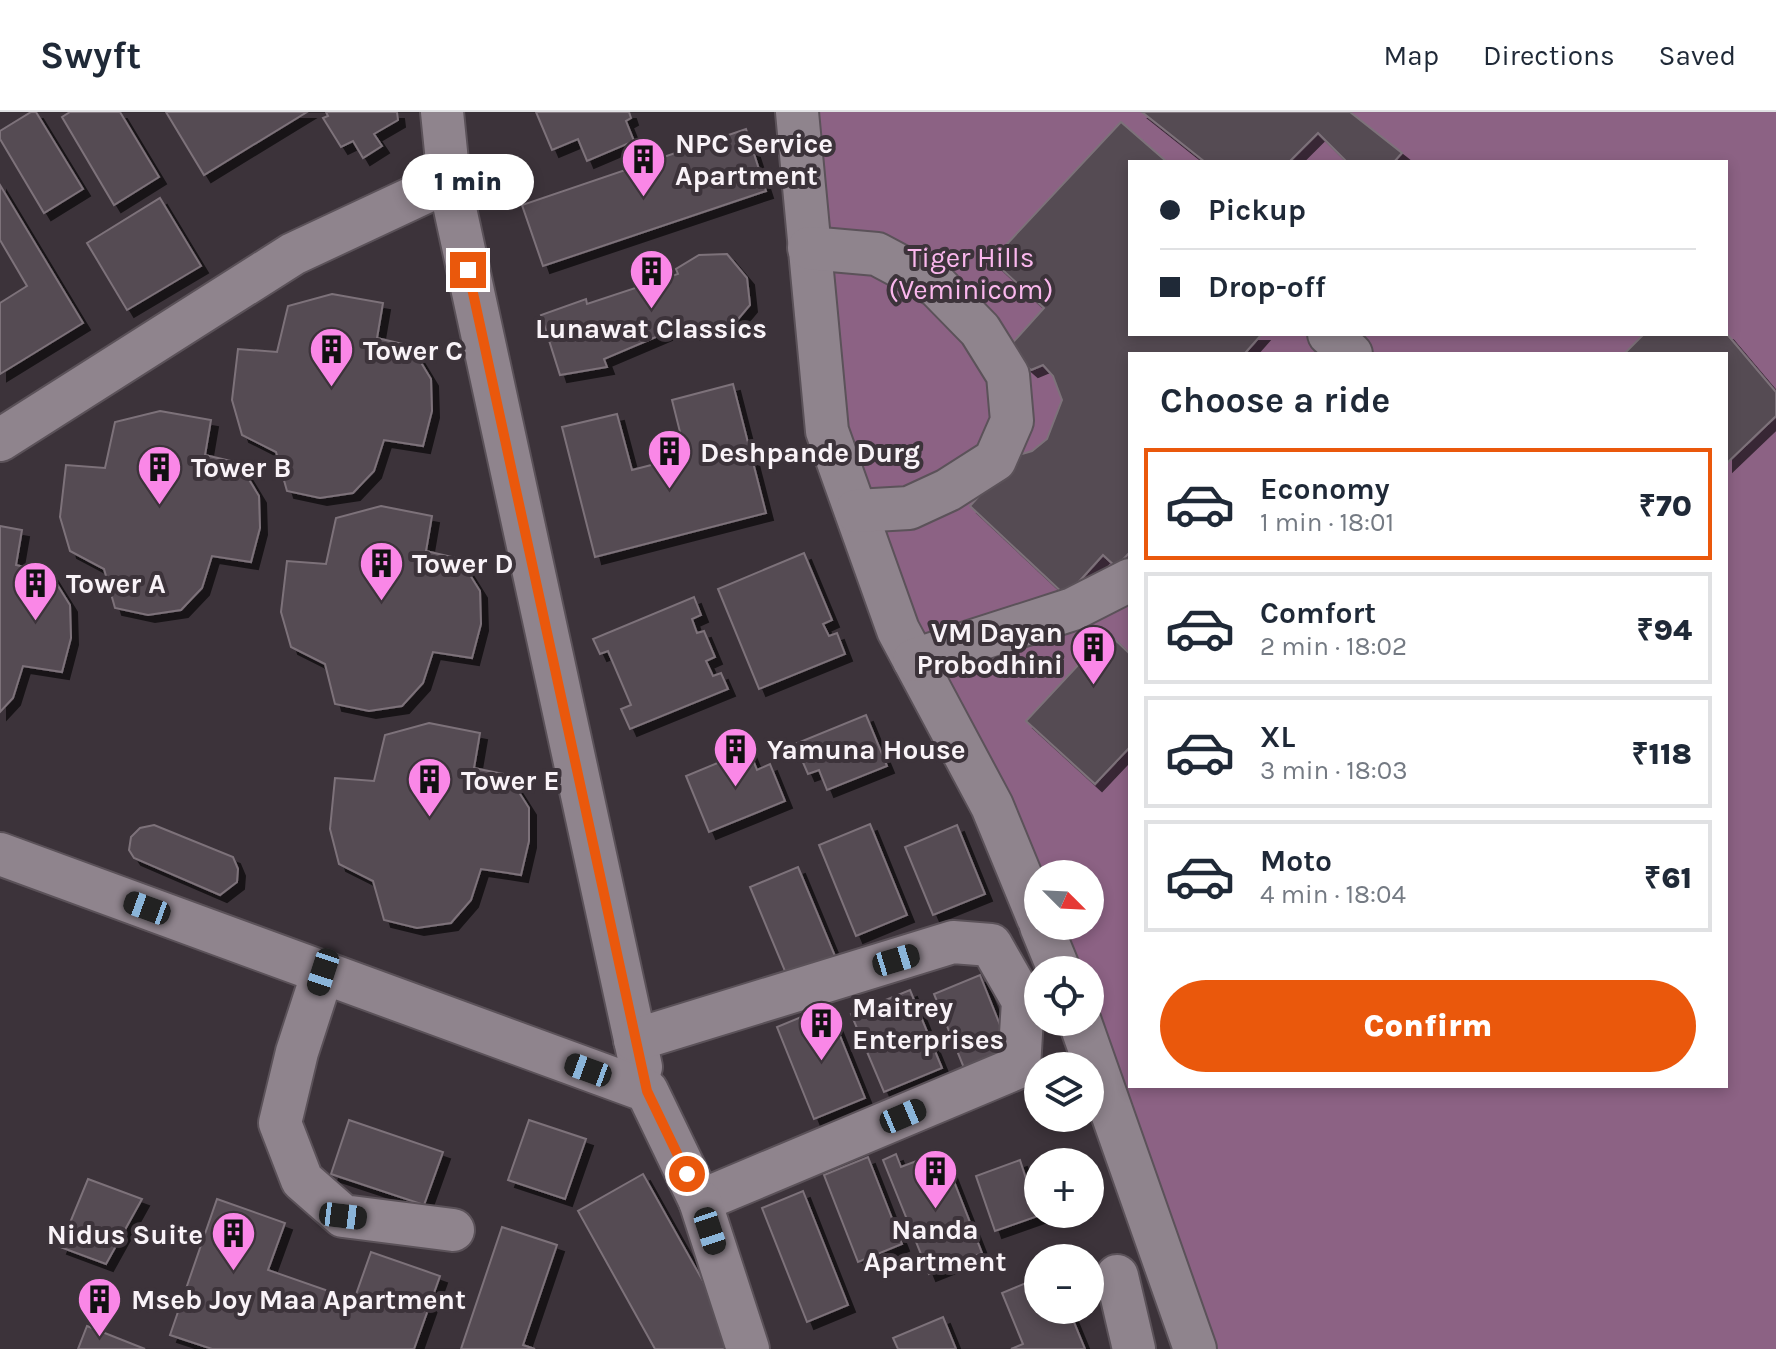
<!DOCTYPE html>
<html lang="en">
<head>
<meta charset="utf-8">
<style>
  body { margin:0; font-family:Karla,sans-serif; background:#f2f2f3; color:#1f2937; height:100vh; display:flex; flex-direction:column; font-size:30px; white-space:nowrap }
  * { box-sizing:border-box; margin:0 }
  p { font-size:26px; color:#747a83 }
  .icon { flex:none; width:44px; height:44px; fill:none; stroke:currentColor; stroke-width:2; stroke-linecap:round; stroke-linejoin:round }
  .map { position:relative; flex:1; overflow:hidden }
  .details { position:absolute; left:1128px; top:240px; width:600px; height:736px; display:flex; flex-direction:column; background:#fff; border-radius:0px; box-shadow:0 4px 12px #0003 }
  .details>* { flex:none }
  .guide { position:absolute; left:1128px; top:48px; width:600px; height:176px; border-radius:0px; box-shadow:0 4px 12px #0003; display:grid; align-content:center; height:176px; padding:0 32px; background:#fff }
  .needle { width:52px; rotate:114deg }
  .controls { position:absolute; left:1024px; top:748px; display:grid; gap:16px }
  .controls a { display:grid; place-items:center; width:80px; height:80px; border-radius:50%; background:#fff; box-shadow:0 4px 12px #0003; font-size:40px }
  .end { position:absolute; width:36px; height:36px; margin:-18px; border:10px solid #ea580c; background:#fff; box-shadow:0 0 0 4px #fff }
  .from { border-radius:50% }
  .bubble { position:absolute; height:56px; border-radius:28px; background:#fff; box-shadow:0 4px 12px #0003; font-size:26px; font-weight:800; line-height:56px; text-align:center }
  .car { position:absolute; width:24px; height:48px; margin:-24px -12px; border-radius:10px; box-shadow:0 0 6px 2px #0007; background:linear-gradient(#222 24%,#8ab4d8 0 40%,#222 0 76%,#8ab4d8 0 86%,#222 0) }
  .guide b { display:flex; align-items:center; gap:28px; height:76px; font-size:30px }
  .guide b+b { border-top:2px solid #e0e1e3 }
  .guide i { width:20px; height:20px; background:#1f2937 }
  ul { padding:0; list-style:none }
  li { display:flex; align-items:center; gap:24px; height:112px; margin:0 16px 12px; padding:0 16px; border:4px solid #e0e1e3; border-radius:0px }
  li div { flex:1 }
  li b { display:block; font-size:30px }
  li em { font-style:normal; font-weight:800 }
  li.selected { border-color:#ea580c }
  li>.icon { width:72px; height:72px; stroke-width:1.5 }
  h2 { padding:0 32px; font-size:36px; line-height:96px }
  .button { display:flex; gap:16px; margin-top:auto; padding:16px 32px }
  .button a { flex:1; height:92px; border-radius:48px; background:#ea580c; color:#fff; font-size:32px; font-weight:800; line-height:92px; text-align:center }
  header { display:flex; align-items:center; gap:48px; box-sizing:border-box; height:112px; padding:0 40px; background:#fff; border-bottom:2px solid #e0e1e3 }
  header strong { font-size:38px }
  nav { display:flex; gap:44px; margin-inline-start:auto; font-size:28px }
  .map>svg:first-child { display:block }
  .forest { fill:#8c6284; fill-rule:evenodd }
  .building { fill:#554b53; stroke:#7d727a; stroke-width:2; filter:url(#shadow) }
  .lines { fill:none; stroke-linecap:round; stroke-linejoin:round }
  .minor-casing { stroke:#5b5259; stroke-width:46 }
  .minor { stroke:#8f848d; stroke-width:42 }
  .route { stroke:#ea580c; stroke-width:10 }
  .labels { text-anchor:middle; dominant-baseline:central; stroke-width:8; stroke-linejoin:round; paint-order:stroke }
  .poi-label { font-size:28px; font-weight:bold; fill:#f9f3f8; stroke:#3c333a; text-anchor:start }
  .park-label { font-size:28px; fill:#fab7ed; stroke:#3c333a }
</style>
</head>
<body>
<header>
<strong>Swyft</strong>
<nav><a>Map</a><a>Directions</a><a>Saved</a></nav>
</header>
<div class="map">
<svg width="1776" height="1237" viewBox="0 0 1776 1237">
  <defs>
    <filter id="shadow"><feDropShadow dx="7" dy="7" stdDeviation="0" flood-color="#0009"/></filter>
  </defs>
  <rect width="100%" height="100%" fill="#3c333a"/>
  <path class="forest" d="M797 0H1776V1237H1195L1090 910V858H1059L1041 814H1090V762H1038L856 399ZM1130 50H1726V222H1130ZM1130 242H1726V974H1130Z"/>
  <g class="building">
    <path d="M31 0H36L83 77 44 101 0 27V19Z"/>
    <path d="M70 0H120L159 65 114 93 62 5Z"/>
    <path d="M166 0H307L204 63Z"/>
    <path d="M326 0H397L398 8 374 22 382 34 363 46 353 29 341 35 323 6 328 4Z"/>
    <path d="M536 0H629L631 6 626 9 634 29 587 49 578 27 552 38Z"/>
    <path d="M1142 0H1350L1402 41 1394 50H1347L1318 21 1289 50H1205Z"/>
    <path d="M1121 10 1167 50H1130V222H1262L1246 240 1248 242H1130V440L1116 455 1103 443 1066 484 970 394 1015 344 1032 339 1047 327 1062 288 1053 264 1043 253 1031 258 1007 237 1044 196 992 148Z"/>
    <path d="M746 17 766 79 543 154 522 93Z"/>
    <path d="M0 73 83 211 0 262V191L27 174 0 128Z"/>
    <path d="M160 86 201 154 127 198 87 131Z"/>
    <path d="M727 142 747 166 750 193 729 218 688 221 684 213 604 247 607 255 560 263 541 203 586 187 587 192 678 162 676 157 699 143Z"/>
    <path d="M332 182 383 191 377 226 411 234 431 267 432 299 423 334 384 328 374 359 353 381 320 386 287 379 276 340 242 323 232 288 238 237 277 240 288 194Z"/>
    <path d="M1726 221 1776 280V304L1726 352V242H1624L1644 222Z"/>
    <path d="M733 272 766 401 595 445 562 315 617 302 632 358 686 344 672 288Z"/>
    <path d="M160 299 211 308 205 343 239 351 259 384 260 416 251 450 212 444 202 476 181 498 148 503 115 496 104 457 70 439 60 405 66 353 105 356 115 310Z"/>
    <path d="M381 394 432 404 426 439 460 447 480 479 481 512 472 546 433 540 423 571 402 594 369 599 335 592 325 552 291 535 281 500 287 449 326 452 336 406Z"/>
    <path d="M0 414 22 418 16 453 50 461 70 493 71 526 62 560 23 554 13 586 0 600Z"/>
    <path d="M804 441 832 508 823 512 829 524 837 521 845 542 759 577 718 477Z"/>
    <path d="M694 485 701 503 692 507 697 521 704 519 715 545 706 549 713 564 721 561 728 577 630 617 621 597 631 593 608 539 600 542 593 527Z"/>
    <path d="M1108 521 1130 542V635L1095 672 1026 609Z"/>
    <path d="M866 603 887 654 827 678 819 658 808 662 795 632Z"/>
    <path d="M429 611 480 621 474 656 508 663 529 696V729L521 763 481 757 471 788 451 811 417 816 384 808 373 769 339 752 330 717 335 666 374 669 385 623Z"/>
    <path d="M749 638 757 658 770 652 785 689 709 720 686 664Z"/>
    <path d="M870 712 907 803 856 824 819 733Z"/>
    <path d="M154 713 233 745 238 757 237 770 220 783 134 746 129 738 131 725 140 716Z"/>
    <path d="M957 713 985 782 933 803 905 735Z"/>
    <path d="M798 755 835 844 787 864 750 775Z"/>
    <path d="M980 863 1010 938 964 956 934 882Z"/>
    <path d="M910 878 942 956 884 980 851 902Z"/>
    <path d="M828 894 865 986 814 1007 777 915Z"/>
    <path d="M349 1008 443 1040 424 1093 331 1062Z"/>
    <path d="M529 1008 586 1027 565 1087 508 1068Z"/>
    <path d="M896 1042 901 1055 919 1048 923 1058 946 1049 982 1141 929 1162 883 1048Z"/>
    <path d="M868 1045 902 1132 858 1150 824 1063Z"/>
    <path d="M1020 1048 1038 1104 995 1119 976 1064Z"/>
    <path d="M643 1062 741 1237H655L578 1099Z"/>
    <path d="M88 1067 142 1087 106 1152 60 1135Z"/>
    <path d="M803 1079 848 1193 807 1210 762 1096Z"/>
    <path d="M217 1087 285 1111 268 1158 354 1188 371 1140 440 1164 414 1237H212L170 1223Z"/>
    <path d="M502 1115 557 1133 523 1233 535 1237H461Z"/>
    <path d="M1038 1166V1198H1069L1085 1237H1011L1023 1232 1002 1181Z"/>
    <path d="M943 1205 956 1237H898L893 1226Z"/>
    <path d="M87 1214 145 1237H78Z"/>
  </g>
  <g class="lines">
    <defs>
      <g id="minor">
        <path d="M442 0 449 69 641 955"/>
        <path d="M797 0 827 319 898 518 992 694 1038 806"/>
        <path d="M809 136 877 142 937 174 980 218 1008 263 1012 309 995 348 948 378 909 396 856 399"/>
        <path d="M1329 222 1351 242"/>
        <path d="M0 328 293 142 449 69"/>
        <path d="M914 548 1073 497 1130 468"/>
        <path d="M0 742 647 979 700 1089 1019 955 1023 889 991 833 953 830 635 928"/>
        <path d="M1041 814 1059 858"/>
        <path d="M323 860 297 940 280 1011 302 1068 343 1104 453 1118"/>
        <path d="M1080 910 1195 1237"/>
        <path d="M700 1089 748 1237"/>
        <path d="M1117 1164 1134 1237"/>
      </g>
    </defs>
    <use href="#minor" class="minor-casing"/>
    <use href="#minor" class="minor"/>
  </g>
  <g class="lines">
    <path class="route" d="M468 158 647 979 687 1062"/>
  </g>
  <defs>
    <symbol id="building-pin" viewBox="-11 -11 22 30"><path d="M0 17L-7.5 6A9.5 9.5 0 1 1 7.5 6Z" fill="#fa87e7" stroke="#3c333a"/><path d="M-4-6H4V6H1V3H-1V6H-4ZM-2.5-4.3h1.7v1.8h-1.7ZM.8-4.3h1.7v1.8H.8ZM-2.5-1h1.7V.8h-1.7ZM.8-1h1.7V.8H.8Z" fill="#111"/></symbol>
  </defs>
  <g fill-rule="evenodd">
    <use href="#building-pin" x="618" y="22" width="51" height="69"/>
    <use href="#building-pin" x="626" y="134" width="51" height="69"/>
    <use href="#building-pin" x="306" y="212" width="51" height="69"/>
    <use href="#building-pin" x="644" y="314" width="51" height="69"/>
    <use href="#building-pin" x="134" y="330" width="51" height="69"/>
    <use href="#building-pin" x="356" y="426" width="51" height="69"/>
    <use href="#building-pin" x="10" y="446" width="51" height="69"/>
    <use href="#building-pin" x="1068" y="510" width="51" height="69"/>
    <use href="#building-pin" x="710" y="612" width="51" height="69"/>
    <use href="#building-pin" x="404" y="642" width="51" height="69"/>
    <use href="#building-pin" x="796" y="886" width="51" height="69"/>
    <use href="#building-pin" x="910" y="1034" width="51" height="69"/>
    <use href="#building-pin" x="208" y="1096" width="51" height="69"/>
    <use href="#building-pin" x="74" y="1162" width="51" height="69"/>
  </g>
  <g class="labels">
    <g class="poi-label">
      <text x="675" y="31">NPC Service<tspan x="675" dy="32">Apartment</tspan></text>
      <text x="651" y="216" text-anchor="middle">Lunawat Classics</text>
      <text x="363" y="238">Tower C</text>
      <text x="700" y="340">Deshpande Durg</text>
      <text x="191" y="355">Tower B</text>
      <text x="412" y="451">Tower D</text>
      <text x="66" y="471">Tower A</text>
      <text x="1063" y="520" text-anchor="end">VM Dayan<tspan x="1063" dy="32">Probodhini</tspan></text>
      <text x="767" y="637">Yamuna House</text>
      <text x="461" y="668">Tower E</text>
      <text x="852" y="895">Maitrey<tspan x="852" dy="32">Enterprises</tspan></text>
      <text x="935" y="1117" text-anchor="middle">Nanda<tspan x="935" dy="32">Apartment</tspan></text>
      <text x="203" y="1122" text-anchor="end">Nidus Suite</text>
      <text x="131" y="1187">Mseb Joy Maa Apartment</text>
    </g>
    <g class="park-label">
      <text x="971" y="145">Tiger Hills<tspan x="971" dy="32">(Veminicom)</tspan></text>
    </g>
  </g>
</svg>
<div class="controls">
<a><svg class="needle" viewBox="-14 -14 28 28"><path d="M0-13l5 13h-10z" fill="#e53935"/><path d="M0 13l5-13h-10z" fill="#747a83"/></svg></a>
<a><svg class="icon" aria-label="locate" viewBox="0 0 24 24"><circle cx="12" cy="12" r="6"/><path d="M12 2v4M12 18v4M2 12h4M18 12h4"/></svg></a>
<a><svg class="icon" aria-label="layers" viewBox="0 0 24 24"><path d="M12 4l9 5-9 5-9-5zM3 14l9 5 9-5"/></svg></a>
<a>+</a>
<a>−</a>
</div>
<i class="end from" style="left:687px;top:1062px"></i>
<i class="end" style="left:468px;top:158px"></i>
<div class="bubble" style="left:402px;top:42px;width:132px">1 min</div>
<i class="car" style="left:147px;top:796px;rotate:290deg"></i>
<i class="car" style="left:896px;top:848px;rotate:73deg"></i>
<i class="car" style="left:323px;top:860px;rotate:198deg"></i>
<i class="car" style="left:588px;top:958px;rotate:290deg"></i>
<i class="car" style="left:903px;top:1004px;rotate:67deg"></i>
<i class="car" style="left:343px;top:1104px;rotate:97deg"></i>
<i class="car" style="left:710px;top:1119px;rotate:162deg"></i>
<div class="guide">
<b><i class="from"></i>Pickup</b>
<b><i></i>Drop-off</b>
</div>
<section class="details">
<h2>Choose a ride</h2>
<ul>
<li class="selected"><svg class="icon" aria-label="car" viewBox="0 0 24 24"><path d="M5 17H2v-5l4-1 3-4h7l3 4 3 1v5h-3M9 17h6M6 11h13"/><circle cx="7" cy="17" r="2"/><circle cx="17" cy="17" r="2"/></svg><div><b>Economy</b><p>1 min · 18:01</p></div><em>₹70</em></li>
<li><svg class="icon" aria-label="car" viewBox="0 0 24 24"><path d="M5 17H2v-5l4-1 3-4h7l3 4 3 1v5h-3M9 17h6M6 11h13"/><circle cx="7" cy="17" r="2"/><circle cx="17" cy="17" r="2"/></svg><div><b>Comfort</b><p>2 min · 18:02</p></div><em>₹94</em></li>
<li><svg class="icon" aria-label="car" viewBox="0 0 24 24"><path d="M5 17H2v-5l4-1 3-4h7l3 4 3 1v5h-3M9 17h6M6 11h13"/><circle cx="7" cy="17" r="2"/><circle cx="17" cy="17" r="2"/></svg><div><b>XL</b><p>3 min · 18:03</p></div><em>₹118</em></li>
<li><svg class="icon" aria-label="car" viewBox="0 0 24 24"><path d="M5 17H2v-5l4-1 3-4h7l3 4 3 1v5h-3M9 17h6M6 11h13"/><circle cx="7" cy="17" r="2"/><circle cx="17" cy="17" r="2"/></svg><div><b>Moto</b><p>4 min · 18:04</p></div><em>₹61</em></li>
</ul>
<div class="button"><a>Confirm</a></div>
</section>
</div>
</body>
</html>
